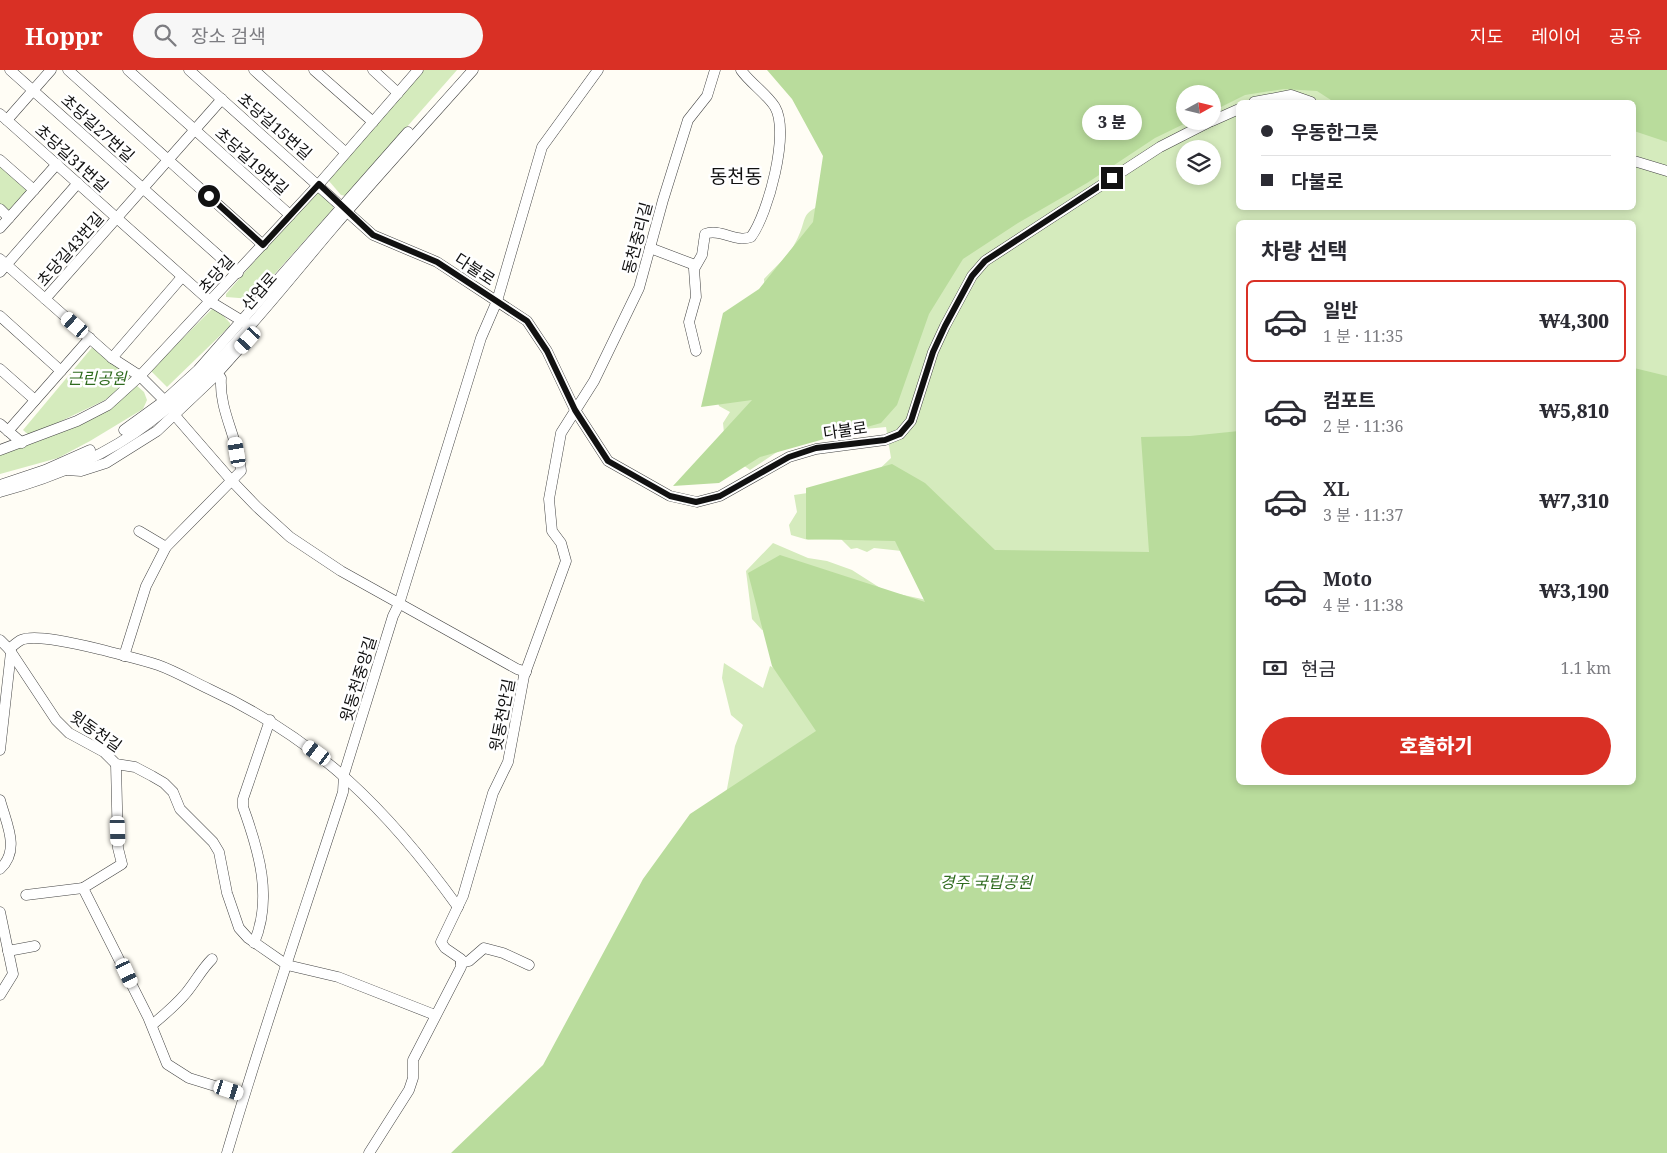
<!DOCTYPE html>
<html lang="ko">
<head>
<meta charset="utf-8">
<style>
  body { margin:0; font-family:"Noto Serif","Noto Sans KR",serif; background:#f7f7f7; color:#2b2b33; height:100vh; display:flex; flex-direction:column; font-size:19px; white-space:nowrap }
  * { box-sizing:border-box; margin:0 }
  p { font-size:16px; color:#7c7c81 }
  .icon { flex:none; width:28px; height:28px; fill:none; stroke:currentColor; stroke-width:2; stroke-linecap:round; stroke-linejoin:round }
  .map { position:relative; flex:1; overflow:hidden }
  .side { position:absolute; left:1236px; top:150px; width:400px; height:565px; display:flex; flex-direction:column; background:#fff; border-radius:8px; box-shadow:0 2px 8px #0003 }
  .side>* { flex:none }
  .hud { position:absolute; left:1236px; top:30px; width:400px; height:110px; border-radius:8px; box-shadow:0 2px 8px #0003; display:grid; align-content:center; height:110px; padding:0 25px; background:#fff }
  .needle { width:32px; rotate:82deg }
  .buttons { position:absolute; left:1176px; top:15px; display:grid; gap:10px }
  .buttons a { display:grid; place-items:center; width:45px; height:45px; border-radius:50%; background:#fff; box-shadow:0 2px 8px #0003; font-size:25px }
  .end { position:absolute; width:22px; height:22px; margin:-11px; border:6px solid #111; background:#fff; box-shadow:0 0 0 2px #fff }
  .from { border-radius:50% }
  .bubble { position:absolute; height:35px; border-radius:18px; background:#fff; box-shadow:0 2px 8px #0003; font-size:16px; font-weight:800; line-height:35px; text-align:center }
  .car { position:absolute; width:15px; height:30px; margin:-15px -8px; border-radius:6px; box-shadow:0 0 4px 1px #0007; background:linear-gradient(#fff 24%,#345 0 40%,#fff 0 76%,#345 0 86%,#fff 0) }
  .hud b { display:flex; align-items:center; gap:18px; height:48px; font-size:19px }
  .hud b+b { border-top:1px solid #e1e1e2 }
  .hud i { width:12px; height:12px; background:#2b2b33 }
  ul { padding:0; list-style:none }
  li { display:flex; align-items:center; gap:15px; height:82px; margin:0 10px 8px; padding:0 15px; border:2px solid transparent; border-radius:8px }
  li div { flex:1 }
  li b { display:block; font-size:19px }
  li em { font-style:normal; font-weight:800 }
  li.on { border-color:#d93025 }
  li>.icon { width:45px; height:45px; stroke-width:1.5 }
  h2 { padding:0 25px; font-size:22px; line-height:60px }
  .pay { display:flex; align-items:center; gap:12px; height:55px; padding:0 25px; font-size:19px }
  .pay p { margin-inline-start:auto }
  .action { display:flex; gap:10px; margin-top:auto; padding:10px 25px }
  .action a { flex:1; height:58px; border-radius:30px; background:#d93025; color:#fff; font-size:20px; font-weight:800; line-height:58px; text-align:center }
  header { display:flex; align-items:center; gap:30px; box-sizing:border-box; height:70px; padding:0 25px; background:#d93025; color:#fff }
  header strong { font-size:24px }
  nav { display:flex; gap:28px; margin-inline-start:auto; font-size:18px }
  .search { width:350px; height:45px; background:#f7f7f7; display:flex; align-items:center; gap:12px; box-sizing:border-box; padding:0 18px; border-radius:28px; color:#7c7c81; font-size:19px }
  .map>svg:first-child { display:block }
  .green { fill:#d5ebbd; fill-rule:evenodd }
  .forest { fill:#b9dc9c }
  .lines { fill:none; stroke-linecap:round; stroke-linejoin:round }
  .minor-casing { stroke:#444; stroke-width:11 }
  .minor { stroke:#fff; stroke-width:10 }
  .route { stroke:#111; stroke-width:6 }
  .labels { text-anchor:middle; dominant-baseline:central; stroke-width:5; stroke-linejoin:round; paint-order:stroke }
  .street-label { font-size:16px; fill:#111; stroke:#fff }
  .park-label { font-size:16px; font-style:italic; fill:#2f6b1f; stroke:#fff }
  .quarter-label { font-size:19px; fill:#111; stroke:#fff }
</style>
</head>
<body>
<header>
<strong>Hoppr</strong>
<div class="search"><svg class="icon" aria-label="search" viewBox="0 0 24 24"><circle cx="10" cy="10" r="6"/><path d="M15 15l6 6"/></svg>장소 검색</div>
<nav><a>지도</a><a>레이어</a><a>공유</a></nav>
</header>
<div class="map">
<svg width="1667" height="1083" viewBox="0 0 1667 1083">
  <rect width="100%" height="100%" fill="#fffdf5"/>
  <g class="green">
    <path d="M424 0H457L346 126 341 125 329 111V107Z"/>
    <path d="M1667 0V1083H524L721 751 735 676 743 655 731 645 722 608 724 593 763 618 770 596 786 604 768 558 762 560 752 549 746 501 773 473 808 488 827 491 852 500 885 521 936 532 911 482 874 478 867 482 857 478 851 479 841 469 808 470 791 465 789 455 797 442 794 425 841 418 871 407 891 388 886 357 823 363 777 382 750 400 726 383 723 353 730 342 719 336 713 316 765 229 764 209C773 199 786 188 793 177 812 146 793 143 837 130L841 36ZM1185 24H1212V51H1185ZM1239 32H1634V138H1239ZM1185 79H1212V106H1185ZM1239 152H1634V712H1239Z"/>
    <path d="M0 91 30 118 9 142 0 134Z"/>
    <path d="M314 123H320L333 135V139L252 229 226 227V224Z"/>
    <path d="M212 239 218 240 230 253V256L167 317 152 302V299Z"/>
    <path d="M95 274 134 310 105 330 30 366 23 360Z"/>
    <path d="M136 315 144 322 147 330 143 339 90 371 58 388 0 404V382C51 372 95 346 136 315Z"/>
  </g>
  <g class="forest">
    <path d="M767 0H1667V72L1634 61V32H1334L1317 21 1284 19 1245 25 1213 41 1212 24H1185V51H1190L1155 68 1087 113 1018 153 963 189 929 244 897 335 881 353 760 387 719 413 673 416 752 330 701 337 723 243 759 219 813 152 823 86 792 29Z"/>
    <path d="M1634 298 1667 306V1083H451L543 995 643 809 690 744 816 661 772 596 748 503 780 485 925 532 895 471 806 469V418L892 394 925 413 995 480 1149 482 1141 367 1190 366 1239 361V712H1634Z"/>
  </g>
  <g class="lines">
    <defs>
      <g id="minor">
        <path d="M10 0 238 203"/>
        <path d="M68 0 263 175"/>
        <path d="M128 0 290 145"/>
        <path d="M189 0 373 165 437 192 527 251 547 281 575 340 608 391 670 426 697 432 720 426 789 387 816 379 885 370 900 364 911 351 933 282 945 256 972 206 985 191 1160 77 1211 51"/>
        <path d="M254 0 345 82"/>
        <path d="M314 0 373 52"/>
        <path d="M373 0 398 23"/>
        <path d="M1254 32 1291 25 1311 32"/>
        <path d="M0 44 211 232 249 255 247 270 213 308 157 361 106 393 81 401 67 400"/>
        <path d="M7 50 51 0"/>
        <path d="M1212 51 1239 39"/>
        <path d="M0 90 34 120"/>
        <path d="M1634 91 1667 101"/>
        <path d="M0 139 9 148"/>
        <path d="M0 158 57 94"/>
        <path d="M650 178 695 195"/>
        <path d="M0 189 112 288 140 306 170 336 178 349 231 410 257 437 290 467 341 501 517 599 526 602"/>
        <path d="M0 202 78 113"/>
        <path d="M45 229 222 29"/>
        <path d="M0 246 61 301"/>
        <path d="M696 281 689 252 696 227 694 199 702 185 705 164C720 158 736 173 751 167 768 144 790 63 775 37 766 23 750 13 741 0"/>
        <path d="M112 288 182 207"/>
        <path d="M0 299 35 330"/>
        <path d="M0 354 22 373"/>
        <path d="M124 360 164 331 198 300 408 62"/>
        <path d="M8 361 90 268"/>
        <path d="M0 380 77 351 108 335 140 306 319 114 418 0"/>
        <path d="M0 415 45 400 90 380"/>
        <path d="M0 422C52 408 107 385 150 352 220 299 275 226 332 159 378 105 426 53 473 0"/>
        <path d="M139 461 166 477"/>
        <path d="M0 570 9 579 56 650 69 663 104 682 116 694 135 697 152 706 164 713 173 722 180 739 213 772 219 782 227 823 239 858 248 868 287 895 338 907 435 945"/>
        <path d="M9 579C13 576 17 572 21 570 36 563 86 576 103 580 121 585 140 589 158 595 175 601 192 611 209 619 319 670 388 740 458 837"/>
        <path d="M124 586 146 516 166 477 241 401C238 368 219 341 221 308L217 303"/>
        <path d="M0 680 11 582"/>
        <path d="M116 694 118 778 122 794 83 818 148 947 167 994 189 1008 244 1025"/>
        <path d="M0 730C6 753 21 780 0 799"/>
        <path d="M26 825 83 818"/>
        <path d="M0 842 13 904 0 925"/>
        <path d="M254 873C273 828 259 781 243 737V729L270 650"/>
        <path d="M8 881 35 876"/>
        <path d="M461 893 469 891 484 878 503 883 529 895"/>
        <path d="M152 955C164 945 176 935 186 923 196 911 201 900 212 889"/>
        <path d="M227 1083C263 961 304 842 343 722L344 704 393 546 399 534 481 268 497 231 542 77 598 0"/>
        <path d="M369 1083 409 1020 413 1008V990L461 897V889L445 878 441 872 463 826 493 723 508 692 524 606 566 491 561 473 552 461 549 429 561 363 594 311 639 218 663 130 688 50 707 26 715 0"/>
      </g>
    </defs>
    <use href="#minor" class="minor-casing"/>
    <use href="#minor" class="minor"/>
  </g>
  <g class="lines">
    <path class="route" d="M209 126 263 175 319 114 373 165 437 192 527 251 547 281 575 340 608 391 670 426 696 432 720 426 789 387 816 378 885 370 900 364 911 351 933 282 945 256 972 206 985 191 1112 108"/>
  </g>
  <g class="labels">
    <g class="street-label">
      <text transform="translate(275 56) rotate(41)">초당길15번길</text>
      <text transform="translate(98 58) rotate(42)">초당길27번길</text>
      <text transform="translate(72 88) rotate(42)">초당길31번길</text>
      <text transform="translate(252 91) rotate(42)">초당길19번길</text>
      <text transform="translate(637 168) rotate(-75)">동천중리길</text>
      <text transform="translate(70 179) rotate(-49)">초당길43번길</text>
      <text transform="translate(475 199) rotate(33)">다불로</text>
      <text transform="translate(216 204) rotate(-48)">초당길</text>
      <text transform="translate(259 221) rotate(-49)">산업로</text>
      <text transform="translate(845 360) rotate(-8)">다불로</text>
      <text transform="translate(358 609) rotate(-73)">윗동천중앙길</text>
      <text transform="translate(502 645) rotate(-79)">윗동천안길</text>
      <text transform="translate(96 661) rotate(35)">윗동천길</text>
    </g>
    <g class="park-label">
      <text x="97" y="308">근린공원</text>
      <text x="986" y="812">경주 국립공원</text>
    </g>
    <g class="quarter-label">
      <text x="736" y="106">동천동</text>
    </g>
  </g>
</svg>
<div class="buttons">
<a><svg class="needle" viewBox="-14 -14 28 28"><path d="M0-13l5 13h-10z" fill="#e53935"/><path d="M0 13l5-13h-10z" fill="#7c7c81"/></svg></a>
<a><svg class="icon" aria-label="layers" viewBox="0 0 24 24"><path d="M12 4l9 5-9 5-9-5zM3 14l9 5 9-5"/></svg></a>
</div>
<i class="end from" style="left:209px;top:126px"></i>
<i class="end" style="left:1112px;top:108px"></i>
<div class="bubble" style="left:1082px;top:35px;width:60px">3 분</div>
<i class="car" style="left:75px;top:255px;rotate:311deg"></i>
<i class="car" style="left:248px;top:270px;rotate:222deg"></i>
<i class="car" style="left:237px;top:382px;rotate:350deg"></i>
<i class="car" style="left:317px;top:683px;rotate:306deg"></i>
<i class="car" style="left:118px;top:761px;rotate:178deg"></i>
<i class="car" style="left:127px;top:903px;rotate:155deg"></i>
<i class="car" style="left:229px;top:1020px;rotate:108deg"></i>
<div class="hud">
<b><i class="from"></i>우동한그릇</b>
<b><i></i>다불로</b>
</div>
<section class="side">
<h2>차량 선택</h2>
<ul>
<li class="on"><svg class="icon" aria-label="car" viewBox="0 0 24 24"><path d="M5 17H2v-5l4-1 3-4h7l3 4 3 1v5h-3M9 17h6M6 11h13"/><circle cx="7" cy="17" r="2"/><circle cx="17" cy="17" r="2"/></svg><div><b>일반</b><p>1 분 · 11:35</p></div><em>₩4,300</em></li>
<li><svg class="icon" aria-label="car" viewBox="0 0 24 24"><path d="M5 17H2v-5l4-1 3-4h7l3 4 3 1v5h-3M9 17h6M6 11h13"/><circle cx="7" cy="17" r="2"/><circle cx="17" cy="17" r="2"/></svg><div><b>컴포트</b><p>2 분 · 11:36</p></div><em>₩5,810</em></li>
<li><svg class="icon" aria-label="car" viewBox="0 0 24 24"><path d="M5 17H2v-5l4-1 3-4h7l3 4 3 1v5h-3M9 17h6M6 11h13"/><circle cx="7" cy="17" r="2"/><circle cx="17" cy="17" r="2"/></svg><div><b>XL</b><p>3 분 · 11:37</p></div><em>₩7,310</em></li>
<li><svg class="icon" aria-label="car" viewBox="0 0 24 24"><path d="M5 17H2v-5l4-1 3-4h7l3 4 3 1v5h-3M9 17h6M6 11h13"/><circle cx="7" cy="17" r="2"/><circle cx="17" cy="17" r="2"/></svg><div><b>Moto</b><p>4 분 · 11:38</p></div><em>₩3,190</em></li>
</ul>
<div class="pay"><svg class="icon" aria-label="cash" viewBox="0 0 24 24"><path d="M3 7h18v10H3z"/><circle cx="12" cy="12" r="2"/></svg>현금<p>1.1 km</p></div>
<div class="action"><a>호출하기</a></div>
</section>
</div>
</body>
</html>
